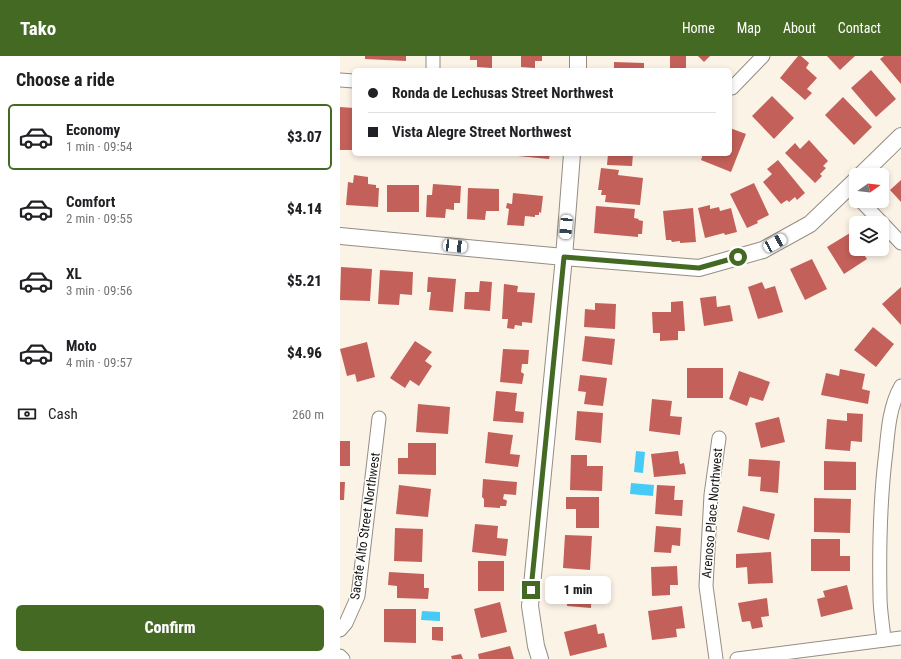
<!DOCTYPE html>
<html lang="en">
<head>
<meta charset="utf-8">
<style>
  body { margin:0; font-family:"Roboto Condensed",sans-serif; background:#f2f2f2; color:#202124; height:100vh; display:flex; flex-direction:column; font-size:15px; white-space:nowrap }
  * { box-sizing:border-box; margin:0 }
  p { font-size:13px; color:#757577 }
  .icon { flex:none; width:22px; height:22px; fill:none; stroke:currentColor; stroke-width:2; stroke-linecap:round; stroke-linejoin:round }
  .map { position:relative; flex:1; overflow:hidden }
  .side { display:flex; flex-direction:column; background:#fff; width:340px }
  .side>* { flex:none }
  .banner { position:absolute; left:12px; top:12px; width:380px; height:88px; border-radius:6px; box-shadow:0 2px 6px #0003; display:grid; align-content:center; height:88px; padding:0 16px; background:#fff }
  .needle { width:26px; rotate:76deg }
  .controls { position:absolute; left:509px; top:112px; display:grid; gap:8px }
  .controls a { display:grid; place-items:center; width:40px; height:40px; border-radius:6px; background:#fff; box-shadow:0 2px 6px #0003; font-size:20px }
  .end { position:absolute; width:18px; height:18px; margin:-9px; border:5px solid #446923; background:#fff; box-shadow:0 0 0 2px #fff }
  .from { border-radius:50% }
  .bubble { position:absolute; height:28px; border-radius:6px; background:#fff; box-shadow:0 2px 6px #0003; font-size:13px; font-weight:800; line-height:28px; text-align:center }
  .car { position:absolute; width:12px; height:24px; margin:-12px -6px; border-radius:5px; box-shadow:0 0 3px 1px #0007; background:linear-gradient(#fff 24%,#345 0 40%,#fff 0 76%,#345 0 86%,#fff 0) }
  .banner b { display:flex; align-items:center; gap:14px; height:38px; font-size:15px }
  .banner b+b { border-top:1px solid #e0e0e0 }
  .banner i { width:10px; height:10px; background:#202124 }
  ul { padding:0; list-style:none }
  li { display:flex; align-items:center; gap:12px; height:66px; margin:0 8px 6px; padding:0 8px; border:2px solid transparent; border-radius:6px }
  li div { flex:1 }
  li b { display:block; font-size:15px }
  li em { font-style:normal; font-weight:800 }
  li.current { border-color:#446923 }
  li>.icon { width:36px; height:36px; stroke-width:1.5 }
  h2 { padding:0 16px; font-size:18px; line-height:48px }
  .pay { display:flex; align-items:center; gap:10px; height:44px; padding:0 16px; font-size:15px }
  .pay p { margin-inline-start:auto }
  .action { display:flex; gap:8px; margin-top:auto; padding:8px 16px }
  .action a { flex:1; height:46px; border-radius:6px; background:#446923; color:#fff; font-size:16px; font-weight:800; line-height:46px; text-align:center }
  header { display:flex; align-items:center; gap:24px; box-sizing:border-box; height:56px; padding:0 20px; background:#446923; color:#fff }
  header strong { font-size:19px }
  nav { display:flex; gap:22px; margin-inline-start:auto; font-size:14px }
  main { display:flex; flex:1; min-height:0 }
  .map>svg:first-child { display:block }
  .water { fill:#46caf7 }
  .building { fill:#c36059 }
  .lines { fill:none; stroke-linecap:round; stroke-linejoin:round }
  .minor-casing { stroke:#948d82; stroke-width:15 }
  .tertiary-casing { stroke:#948d82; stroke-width:18 }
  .minor { stroke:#fff; stroke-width:13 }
  .tertiary { stroke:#fff; stroke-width:16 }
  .route { stroke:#446923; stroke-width:5 }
  .labels { text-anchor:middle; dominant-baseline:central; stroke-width:3; stroke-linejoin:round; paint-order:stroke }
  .street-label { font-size:13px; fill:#1a1713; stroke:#fff }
</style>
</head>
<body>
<header>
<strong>Tako</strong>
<nav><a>Home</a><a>Map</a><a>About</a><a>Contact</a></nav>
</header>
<main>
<section class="side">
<h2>Choose a ride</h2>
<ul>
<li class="current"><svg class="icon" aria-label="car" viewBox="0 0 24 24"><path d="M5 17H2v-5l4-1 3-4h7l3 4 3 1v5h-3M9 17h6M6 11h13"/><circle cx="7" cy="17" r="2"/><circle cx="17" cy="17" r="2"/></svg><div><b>Economy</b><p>1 min · 09:54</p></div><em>$3.07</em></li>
<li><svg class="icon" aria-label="car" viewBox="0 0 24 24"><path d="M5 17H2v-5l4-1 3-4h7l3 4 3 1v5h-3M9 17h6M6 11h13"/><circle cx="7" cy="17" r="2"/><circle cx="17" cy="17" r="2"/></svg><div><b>Comfort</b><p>2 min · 09:55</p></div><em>$4.14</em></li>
<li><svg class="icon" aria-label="car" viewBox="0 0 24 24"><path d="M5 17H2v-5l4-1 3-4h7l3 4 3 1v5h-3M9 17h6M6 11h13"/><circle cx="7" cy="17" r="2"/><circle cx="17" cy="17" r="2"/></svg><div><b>XL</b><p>3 min · 09:56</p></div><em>$5.21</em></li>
<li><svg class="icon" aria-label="car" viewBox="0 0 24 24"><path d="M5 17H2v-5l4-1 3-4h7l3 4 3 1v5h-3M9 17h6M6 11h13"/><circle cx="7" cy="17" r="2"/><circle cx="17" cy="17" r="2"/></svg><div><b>Moto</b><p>4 min · 09:57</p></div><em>$4.96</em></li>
</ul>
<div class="pay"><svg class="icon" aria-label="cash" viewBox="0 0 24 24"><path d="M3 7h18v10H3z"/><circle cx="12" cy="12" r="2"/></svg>Cash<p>260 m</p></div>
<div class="action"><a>Confirm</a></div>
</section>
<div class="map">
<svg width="561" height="603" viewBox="0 0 561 603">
  <rect width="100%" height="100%" fill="#fcf3e7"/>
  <g class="water">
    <path d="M296 395 305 396 303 417 294 416Z"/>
    <path d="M291 427 314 429 313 440 290 438Z"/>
    <path d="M82 555 100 556V565L81 564Z"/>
  </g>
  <g class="building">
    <path d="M25 0H66V5L25 3Z"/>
    <path d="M130 0H152V12L137 11V4H130Z"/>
    <path d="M181 0H202V5H195V12L181 11Z"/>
    <rect x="330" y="0" width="16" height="12"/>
    <path d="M358 0H370L364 6Z"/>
    <path d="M458 0H461L469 7 466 12 477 22 467 33 472 37 465 44 440 22Z"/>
    <path d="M487 0H515L500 14Z"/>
    <path d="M544 0H561V28L540 3Z"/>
    <path d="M274 6 304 7V14H274Z"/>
    <path d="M531 14 556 43 536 61 511 32Z"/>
    <path d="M432 40 454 62 434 83 412 60Z"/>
    <path d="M503 41 532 71 514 89 485 59Z"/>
    <path d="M0 51 14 52V94H0Z"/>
    <path d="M390 72 406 78 391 116 361 104 363 98H390Z"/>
    <path d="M469 84 488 105 483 110 486 112 480 118 482 120 475 127 445 97 455 87 460 93Z"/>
    <path d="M178 98H210L209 103 178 100Z"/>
    <path d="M268 98H293L292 110 267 109Z"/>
    <path d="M438 104 465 137 457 144 455 141 449 146 447 144 441 148 423 126 432 118 427 113Z"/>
    <path d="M261 112 279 114 278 119 303 122 300 149 265 146 266 139H261L262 134H258Z"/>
    <path d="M14 119 28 121V128L36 129V132H39L38 151 6 149 8 126 13 127Z"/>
    <path d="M561 124V146L550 134Z"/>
    <path d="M414 127 429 159 417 165 418 167 407 172 390 138Z"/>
    <path d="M93 128 121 130 120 147H114V154L106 153 105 162 86 161 87 139H92Z"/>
    <rect x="47" y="129" width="32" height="27"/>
    <path d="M128 132 159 133V155H146L145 164 127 163Z"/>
    <path d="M173 137 203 140 201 157 199 156V159H195V161L185 160 184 170 167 169 169 153 166 152 167 147 172 148Z"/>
    <path d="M370 149V153L379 151 380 155 391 152 397 176 385 179 384 177 365 182 358 152Z"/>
    <path d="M256 150 295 153 294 162 299 163 298 164 303 165 302 178H298V181L254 177Z"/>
    <path d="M353 152 356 186 340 187V185L332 186 331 184H326L323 155Z"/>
    <path d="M510 177 516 186V193H520L527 203 504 218 487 191Z"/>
    <path d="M472 203 487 233 465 244 450 213Z"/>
    <path d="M1 211 32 213 30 245 0 244Z"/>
    <path d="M40 214 73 216 72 239 60 238 59 249 38 248Z"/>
    <path d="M88 221 116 223 113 256 89 254 91 236H87Z"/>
    <path d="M140 225 152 226 150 255 124 253 125 236H139Z"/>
    <path d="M422 226 425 233 435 230 443 256 418 263 408 231Z"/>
    <path d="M164 228 178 230 177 236 195 237 192 267 182 266V270L175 269 174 273 167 272 168 263H162Z"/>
    <path d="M561 231V269L542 248Z"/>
    <path d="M376 240 377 251 390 249 393 265 364 270 360 242Z"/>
    <path d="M343 245 345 275H338V284L320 285V277H313L312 256H331V246Z"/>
    <path d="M255 247 276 248 275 273 244 271 245 253 255 254Z"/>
    <path d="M533 271 554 288 536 311 514 294Z"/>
    <path d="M245 280 275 283 272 309 242 305Z"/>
    <path d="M75 285 92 296 85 305 92 310 79 330 70 324 65 332 50 322Z"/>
    <path d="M27 286 35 321 17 326 15 318 7 320 0 293Z"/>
    <path d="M163 293 189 294 188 308H182L181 316 184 318 182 328 160 326Z"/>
    <rect x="347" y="312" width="36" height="30"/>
    <path d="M500 313 525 318 522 333 530 335 528 348 481 339 486 317 499 320Z"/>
    <path d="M399 315 430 326 423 345 410 341 407 350 389 343Z"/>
    <path d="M240 319 267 322 263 350 244 348 246 336 238 335Z"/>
    <path d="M156 335 177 337 175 355 184 356 183 367 153 365Z"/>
    <path d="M312 343 332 345 330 360 342 361 340 379 309 375Z"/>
    <path d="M78 348 110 351 108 378 76 376Z"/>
    <path d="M237 355 263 357 261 387 235 384Z"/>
    <path d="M507 357 523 358 522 386 511 385 510 395 485 393 487 363 507 365Z"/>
    <path d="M439 361 445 386 421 392 415 367Z"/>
    <path d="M148 376 173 379 170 398 180 399 178 411 145 407Z"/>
    <rect x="0" y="385" width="10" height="25"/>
    <path d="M68 387H96V419L58 418V402H68Z"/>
    <path d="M338 395 340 408 344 407 346 418 314 421 311 398Z"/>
    <path d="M231 399H247V410H263L262 435 230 434Z"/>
    <path d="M409 403 440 405 438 437 420 435 421 421 408 420Z"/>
    <path d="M484 405 516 406V434H484Z"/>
    <path d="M143 423 177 426 176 439 164 438 163 443 166 444 167 445 166 450H160V452L144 451V443L142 441Z"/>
    <path d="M0 426H5L4 444H0Z"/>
    <path d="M59 429 91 433 88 461 56 458Z"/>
    <path d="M317 429 335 430 334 444H343L342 460 315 458Z"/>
    <path d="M226 441H259V472H236V453H226Z"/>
    <path d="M474 442 511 443 510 477 474 476Z"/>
    <path d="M403 450 435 458 429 484 397 476Z"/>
    <path d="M135 468 158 470 157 482 168 483 166 500 132 496Z"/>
    <path d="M316 470 341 472 340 490 332 489 331 497 314 496Z"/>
    <path d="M55 472 83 473 82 506 54 505Z"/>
    <path d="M225 479 252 480 250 514 223 512Z"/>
    <path d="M471 483H500V500H510V515H471Z"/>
    <path d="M431 496 433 527 408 528 407 511 396 512V498Z"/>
    <rect x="138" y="505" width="26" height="30"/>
    <path d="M337 510 338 529H330V539L312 540 311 511Z"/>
    <path d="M49 516 84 518V532H89L88 543 57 542V530L48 529Z"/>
    <path d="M219 524 252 527 251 552 227 550 228 537 219 536Z"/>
    <path d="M507 529 513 553 481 561 477 543 485 541 483 535Z"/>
    <path d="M427 542 429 560 421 561 423 571 412 573 410 565 402 566 398 547Z"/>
    <path d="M160 546 167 576 141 582 134 553Z"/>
    <path d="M342 550 345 572 336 573 337 581 312 584 308 555Z"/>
    <path d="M44 553H76V587L44 586Z"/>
    <path d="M256 568 258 578 264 577 267 591 230 600 224 576Z"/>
    <path d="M92 571H103V585L92 584Z"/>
    <path d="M170 590 174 603H139L138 598Z"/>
    <path d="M121 598 123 603H112L111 600Z"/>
  </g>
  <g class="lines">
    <defs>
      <g id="minor">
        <path d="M93 0V14"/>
        <path d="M0 24 14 25"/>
        <path d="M392 32 423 0"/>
        <path d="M521 145 542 167"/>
        <path d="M542 167 561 187"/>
        <path d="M0 574 6 567 18 540 39 362"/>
        <path d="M544 584C543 570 540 555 540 541 539 492 540 443 546 395 548 373 550 349 561 330"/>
        <path d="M0 600 3 603"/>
        <path d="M376 603 366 530 371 439 379 382"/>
        <path d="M397 603 561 582"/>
      </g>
      <g id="tertiary">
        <path d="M238 14V0"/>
        <path d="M521 119 561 80"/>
        <path d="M0 180 224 201 359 212 423 194 470 168 516 124"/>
        <path d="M200 603 196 590 190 550 224 201 232 98"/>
      </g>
    </defs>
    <use href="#minor" class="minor-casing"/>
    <use href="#tertiary" class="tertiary-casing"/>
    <use href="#minor" class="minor"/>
    <use href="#tertiary" class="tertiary"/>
  </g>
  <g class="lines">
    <path class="route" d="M191 534 224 201 359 212 398 201"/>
  </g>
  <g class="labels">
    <g class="street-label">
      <text transform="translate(372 457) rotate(-85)">Arenoso Place Northwest</text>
      <text transform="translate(25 470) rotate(-82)">Sacate Alto Street Northwest</text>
    </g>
  </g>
</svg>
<div class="controls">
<a><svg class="needle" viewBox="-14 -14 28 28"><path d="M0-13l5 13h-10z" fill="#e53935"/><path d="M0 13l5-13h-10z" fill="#757577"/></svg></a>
<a><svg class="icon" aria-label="layers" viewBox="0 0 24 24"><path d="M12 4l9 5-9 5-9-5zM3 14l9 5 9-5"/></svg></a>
</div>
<i class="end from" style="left:398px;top:201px"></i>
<i class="end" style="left:191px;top:534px"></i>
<div class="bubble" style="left:205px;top:520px;width:66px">1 min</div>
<i class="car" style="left:226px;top:171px;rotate:185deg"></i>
<i class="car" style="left:435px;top:187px;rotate:61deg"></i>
<i class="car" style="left:115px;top:190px;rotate:96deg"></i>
<div class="banner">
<b><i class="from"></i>Ronda de Lechusas Street Northwest</b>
<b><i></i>Vista Alegre Street Northwest</b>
</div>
</div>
</main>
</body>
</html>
